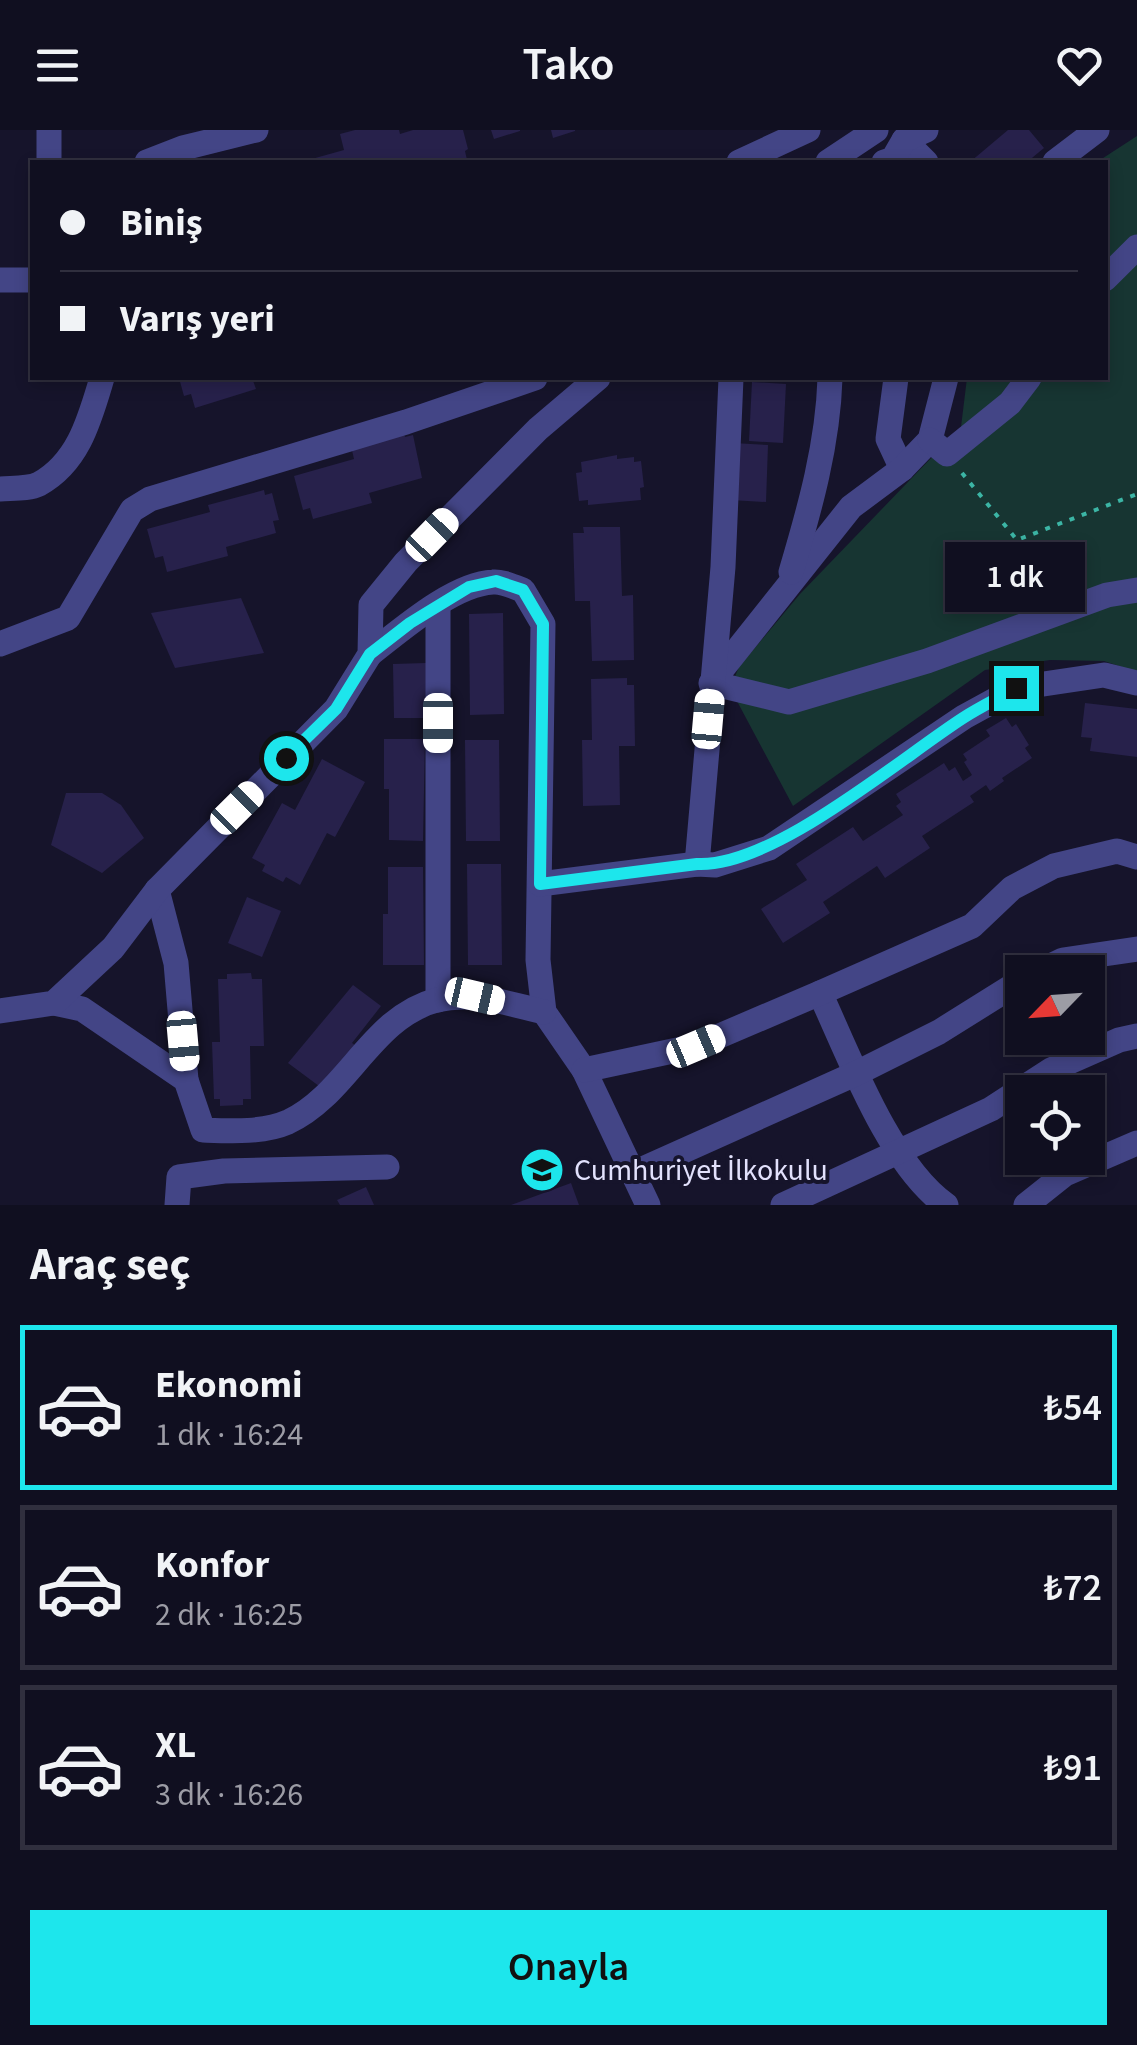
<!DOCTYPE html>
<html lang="tr">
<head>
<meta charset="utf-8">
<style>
  body { margin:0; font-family:"Source Sans 3",sans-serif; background:#1e1d2d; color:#f1f3f6; height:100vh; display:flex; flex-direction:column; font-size:38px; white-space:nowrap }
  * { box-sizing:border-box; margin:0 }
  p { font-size:32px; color:#9c9ca5 }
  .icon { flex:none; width:55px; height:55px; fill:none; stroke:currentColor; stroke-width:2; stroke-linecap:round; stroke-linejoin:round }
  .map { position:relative; height:1075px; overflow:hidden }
  .side { display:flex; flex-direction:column; background:#100f20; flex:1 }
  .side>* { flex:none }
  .top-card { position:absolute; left:30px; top:30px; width:1078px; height:220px; border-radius:0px; box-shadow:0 5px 15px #0003,0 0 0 2px #302f3e; display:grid; align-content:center; height:220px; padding:0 30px; background:#100f20 }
  .needle { width:65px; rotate:245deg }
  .fabs { position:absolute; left:1005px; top:825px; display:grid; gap:20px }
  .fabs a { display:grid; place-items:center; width:100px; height:100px; border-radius:0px; background:#100f20; box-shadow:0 5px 15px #0003,0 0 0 2px #302f3e; font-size:50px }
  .end { position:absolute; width:45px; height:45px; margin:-22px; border:12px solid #1de6ec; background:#111; box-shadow:0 0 0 5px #111 }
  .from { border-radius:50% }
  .bubble { position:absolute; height:70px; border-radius:0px; background:#100f20; box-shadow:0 5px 15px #0003,0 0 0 2px #302f3e; font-size:32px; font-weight:600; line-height:70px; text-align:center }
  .car { position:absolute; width:30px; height:60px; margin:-30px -15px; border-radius:12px; box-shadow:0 0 8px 2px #0007; background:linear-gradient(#fff 24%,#345 0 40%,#fff 0 76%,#345 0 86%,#fff 0) }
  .top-card b { display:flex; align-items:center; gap:35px; height:95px; font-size:38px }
  .top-card b+b { border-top:2px solid #302f3e }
  .top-card i { width:25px; height:25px; background:#f1f3f6 }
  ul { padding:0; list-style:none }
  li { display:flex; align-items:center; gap:30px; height:165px; margin:0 20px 15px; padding:0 10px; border:5px solid #302f3e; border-radius:0px }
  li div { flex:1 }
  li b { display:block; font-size:38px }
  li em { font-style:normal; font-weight:600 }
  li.current { border-color:#1de6ec }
  li>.icon { width:90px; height:90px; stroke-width:1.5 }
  h2 { padding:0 30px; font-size:45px; line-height:120px }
  .cta { display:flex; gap:20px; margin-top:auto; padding:20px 30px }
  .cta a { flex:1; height:115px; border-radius:0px; background:#1de6ec; color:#111; font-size:40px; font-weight:600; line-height:115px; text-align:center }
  header { display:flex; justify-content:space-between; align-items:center; height:130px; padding:0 30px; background:#100f20; font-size:45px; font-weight:600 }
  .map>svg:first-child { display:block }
  .green { fill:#173532 }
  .building { fill:#27214b }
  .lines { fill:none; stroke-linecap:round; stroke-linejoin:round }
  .path { stroke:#3cb5a5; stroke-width:4; stroke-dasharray:5 8; stroke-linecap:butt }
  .minor { stroke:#434586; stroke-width:25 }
  .route { stroke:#1de6ec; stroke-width:12 }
  .labels { text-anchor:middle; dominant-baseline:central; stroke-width:8; stroke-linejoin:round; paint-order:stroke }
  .poi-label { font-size:30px; fill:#e2e1fc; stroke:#16142b; text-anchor:start }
</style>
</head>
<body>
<header><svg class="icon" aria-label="menu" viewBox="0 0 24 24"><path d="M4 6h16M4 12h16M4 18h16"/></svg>Tako<svg class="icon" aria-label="heart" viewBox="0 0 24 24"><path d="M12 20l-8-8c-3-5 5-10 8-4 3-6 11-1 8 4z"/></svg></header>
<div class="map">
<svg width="1137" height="1075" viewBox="0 0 1137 1075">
  <rect width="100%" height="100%" fill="#16142b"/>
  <path class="green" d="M1137 6V542L1104 531 1050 530 985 540 793 676 730 558 739 537 800 464 961 297 967 248H1105V32H1097Z"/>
  <g class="building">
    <path d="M355 0H399L400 4 413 0H463L468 19 465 21 467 30 457 32H301L344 20 340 4Z"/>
    <path d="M491 0H520V1L494 9Z"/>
    <path d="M551 0H575V1L553 8Z"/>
    <path d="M1008 0H1029L1044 18 1027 32H970Z"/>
    <path d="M179 248H252L256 259 195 278 191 264 184 266Z"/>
    <path d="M752 252 786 254 783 313 749 311Z"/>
    <path d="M403 301 405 307 413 305 422 348 369 363 372 373 313 389 310 378 303 380 294 346 354 329 351 316Z"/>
    <path d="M733 313 768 315 766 372 731 370Z"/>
    <path d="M617 325V329L634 327V332L641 331 644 357 640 358 641 370 588 375V370L579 371 576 343 582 342 581 332Z"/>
    <path d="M264 360 265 365 272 363 279 390 273 391 276 403 226 417 228 426 167 442 163 426 155 428 147 399 210 382 208 375Z"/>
    <path d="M583 397H620L622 466 633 465 634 530 592 531 590 471H575L573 403H584Z"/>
    <path d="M241 468 264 523 175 538 151 483Z"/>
    <path d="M503 483 504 584 470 585 469 484Z"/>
    <path d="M426 533 427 588H394L393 534Z"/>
    <path d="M627 548V555H634L635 616H619L620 675 583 676 582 610H592L591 549Z"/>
    <path d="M1085 573 1137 579V627L1090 621 1092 608 1081 607Z"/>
    <path d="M1006 588 1012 597 1016 594 1029 615 1025 618 1032 628 1002 648 1004 651 990 661 986 655 970 666 974 672 922 706 930 718 885 748 877 736 823 772 830 783 783 813 761 779 807 750 796 734 853 697 863 711 903 685 896 676 901 672 896 664 944 633 949 641 955 637 963 651 972 645 964 632 967 630 963 624 990 606 986 600Z"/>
    <path d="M384 609H425L423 711 389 710V659H384Z"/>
    <path d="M465 610H499L500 711H466Z"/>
    <path d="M322 629 365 652 335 707 327 703 300 755 286 747 283 752 262 741 265 735 252 728 282 673 295 680Z"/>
    <path d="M66 663H102L121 675 144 708 102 743 51 715Z"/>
    <path d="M467 734H501L502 835H468Z"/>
    <path d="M388 737H423L424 835H383V784H388Z"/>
    <path d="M247 767 281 781 262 827 228 813Z"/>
    <path d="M251 843 252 849H262L264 916H250L251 969H243V975L220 976V969H214L212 912H220L218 849H227V844Z"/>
    <path d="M353 855 381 876 352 913 356 916 323 959 288 933Z"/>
    <path d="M571 1053 579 1075H511Z"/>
    <path d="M366 1057 374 1075H340L337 1070Z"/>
  </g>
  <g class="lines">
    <path class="path" d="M962 343 1017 410 1137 364"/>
    <g class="minor">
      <path d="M904 10 926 32"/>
      <path d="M49 32V0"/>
      <path d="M147 32 183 18 256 0"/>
      <path d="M739 32 808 0"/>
      <path d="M828 32 876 0"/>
      <path d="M884 32 893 29 904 10 926 0"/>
      <path d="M1055 32 1097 0"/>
      <path d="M1105 149 1137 117"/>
      <path d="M0 150H32"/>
      <path d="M896 248 888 309 902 339"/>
      <path d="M946 248 930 310 902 339 851 377 711 553 789 572 927 531 1107 465 1137 460"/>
      <path d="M930 310 947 324 1010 273 1029 248"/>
      <path d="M0 359C12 358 29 359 39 354 79 332 90 288 102 248"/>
      <path d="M791 442C810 378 828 314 830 248"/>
      <path d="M0 514 68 488 132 380 150 369 406 292 535 248"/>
      <path d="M370 524C401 500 453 454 493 452 502 451 514 457 523 460L543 494 538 830 544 882 584 940 648 1075"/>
      <path d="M697 734 723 437 731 248"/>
      <path d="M540 754 697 734 715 735 769 718 964 587 1017 558 1104 545 1137 553"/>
      <path d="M157 760 176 833 186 950"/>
      <path d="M1038 842 1063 830 1137 819"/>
      <path d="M820 863C849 926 890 1036 946 1075"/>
      <path d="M438 870V475"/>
      <path d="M54 873 82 879 186 950 203 1000C229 1001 263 1003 288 992 348 964 371 887 437 870 473 861 509 874 544 882"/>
      <path d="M0 881 54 873 113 818 157 760 336 579 370 524 371 475 406 432 538 299 598 248"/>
      <path d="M584 940 696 916 820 863 972 796 1012 758 1054 736 1117 721 1137 727"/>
      <path d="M634 1043 857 943 939 902 1022 850"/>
      <path d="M177 1075 179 1047 224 1041 387 1037"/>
      <path d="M783 1075 991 979 1051 940 1119 910 1137 906"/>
      <path d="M1026 1075 1065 1044 1137 1013"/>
    </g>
  </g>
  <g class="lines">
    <path class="route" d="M286 628 336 579 370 524 410 493 469 457 496 451 523 460 543 494 540 754 697 734C772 738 898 630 963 588 980 577 999 568 1016 558"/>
  </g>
  <defs>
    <symbol id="school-disc" viewBox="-11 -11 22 22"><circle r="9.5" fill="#1de6ec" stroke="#16142b"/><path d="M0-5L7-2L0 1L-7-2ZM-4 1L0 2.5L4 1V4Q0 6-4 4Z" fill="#111"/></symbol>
  </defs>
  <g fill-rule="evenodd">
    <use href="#school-disc" x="517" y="1015" width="50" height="50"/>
  </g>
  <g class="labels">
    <g class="poi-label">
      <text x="574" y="1040">Cumhuriyet İlkokulu</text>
    </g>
  </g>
</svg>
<div class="fabs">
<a><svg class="needle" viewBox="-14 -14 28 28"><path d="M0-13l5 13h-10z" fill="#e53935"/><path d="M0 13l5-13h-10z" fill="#9c9ca5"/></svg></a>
<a><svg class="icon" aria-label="locate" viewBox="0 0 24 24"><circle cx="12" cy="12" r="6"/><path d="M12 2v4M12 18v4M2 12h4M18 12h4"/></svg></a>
</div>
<i class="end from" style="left:286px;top:628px"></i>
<i class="end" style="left:1016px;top:558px"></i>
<div class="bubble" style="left:945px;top:412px;width:140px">1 dk</div>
<i class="car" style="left:432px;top:405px;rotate:44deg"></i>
<i class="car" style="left:708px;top:589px;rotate:5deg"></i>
<i class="car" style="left:438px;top:593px;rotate:180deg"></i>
<i class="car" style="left:237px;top:678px;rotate:45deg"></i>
<i class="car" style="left:475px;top:866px;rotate:103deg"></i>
<i class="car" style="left:183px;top:911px;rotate:175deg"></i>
<i class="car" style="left:696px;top:916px;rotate:67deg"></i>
<div class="top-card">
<b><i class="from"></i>Biniş</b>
<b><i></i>Varış yeri</b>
</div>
</div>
<section class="side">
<h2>Araç seç</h2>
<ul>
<li class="current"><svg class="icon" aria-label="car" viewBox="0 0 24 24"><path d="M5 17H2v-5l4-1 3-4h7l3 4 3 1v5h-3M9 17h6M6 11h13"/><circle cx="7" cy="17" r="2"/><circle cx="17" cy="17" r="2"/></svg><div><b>Ekonomi</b><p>1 dk · 16:24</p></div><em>₺54</em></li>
<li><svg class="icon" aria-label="car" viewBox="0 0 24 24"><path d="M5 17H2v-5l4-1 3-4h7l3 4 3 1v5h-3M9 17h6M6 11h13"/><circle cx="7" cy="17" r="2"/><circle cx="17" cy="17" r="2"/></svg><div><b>Konfor</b><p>2 dk · 16:25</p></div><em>₺72</em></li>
<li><svg class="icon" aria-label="car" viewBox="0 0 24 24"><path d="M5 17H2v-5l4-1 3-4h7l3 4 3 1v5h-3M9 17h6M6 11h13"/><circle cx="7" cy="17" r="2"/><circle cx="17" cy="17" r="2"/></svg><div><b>XL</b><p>3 dk · 16:26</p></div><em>₺91</em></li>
</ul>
<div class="cta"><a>Onayla</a></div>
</section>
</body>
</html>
